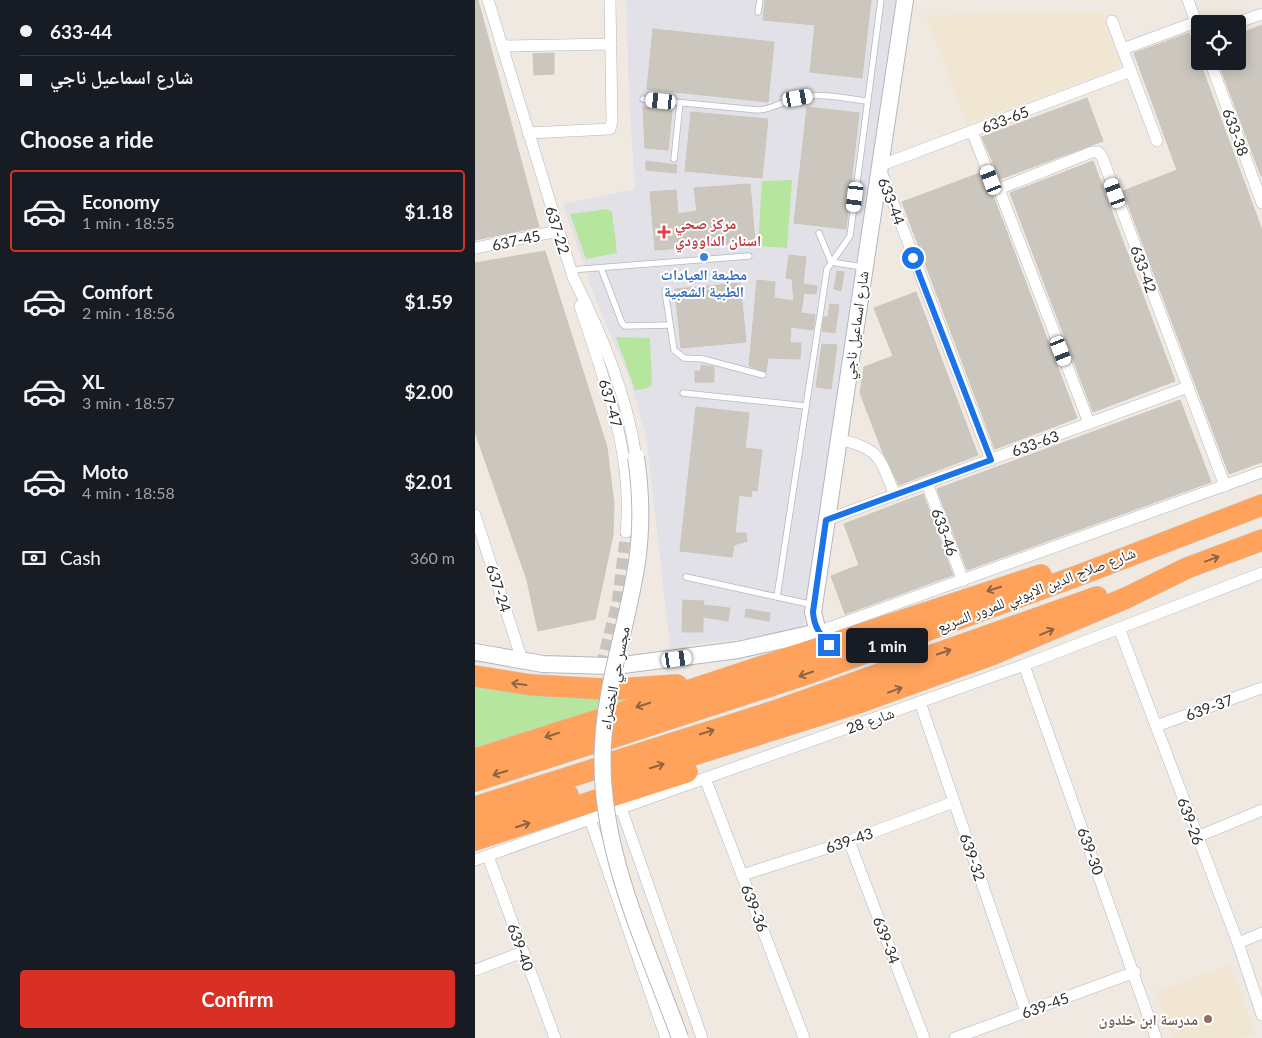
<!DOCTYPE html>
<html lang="en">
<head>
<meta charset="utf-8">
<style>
  body { margin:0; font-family:Lato,"Noto Naskh Arabic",sans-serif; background:#20242c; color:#f1f3f6; height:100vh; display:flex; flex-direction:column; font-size:19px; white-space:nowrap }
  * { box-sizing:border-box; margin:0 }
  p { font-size:16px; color:#9ea1a6 }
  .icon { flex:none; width:28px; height:28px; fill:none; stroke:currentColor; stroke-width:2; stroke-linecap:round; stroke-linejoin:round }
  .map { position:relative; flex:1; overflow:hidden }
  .sheet { display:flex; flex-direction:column; background:#171b24; width:475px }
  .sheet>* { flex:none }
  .top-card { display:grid; align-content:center; height:110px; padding:0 20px; background:#171b24 }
  .controls { position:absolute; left:716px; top:15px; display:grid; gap:10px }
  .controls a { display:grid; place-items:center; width:55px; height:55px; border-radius:5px; background:#171b24; box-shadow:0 2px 12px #0003; font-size:25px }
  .end { position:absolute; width:22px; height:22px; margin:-11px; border:6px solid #1a73e8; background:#fff; box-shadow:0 0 0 2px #fff }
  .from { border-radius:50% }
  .bubble { position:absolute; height:35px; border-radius:5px; background:#171b24; box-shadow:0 2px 12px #0003; font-size:16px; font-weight:700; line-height:35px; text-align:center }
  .car { position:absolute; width:15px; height:30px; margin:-15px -8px; border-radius:6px; box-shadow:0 0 4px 1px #0007; background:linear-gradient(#fff 24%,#345 0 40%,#fff 0 76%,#345 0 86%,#fff 0) }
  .top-card b { display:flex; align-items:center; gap:18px; height:48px; font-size:19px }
  .top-card b+b { border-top:1px solid #363941 }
  .top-card i { width:12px; height:12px; background:#f1f3f6 }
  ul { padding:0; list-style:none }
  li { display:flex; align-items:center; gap:15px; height:82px; margin:0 10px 8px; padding:0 10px; border:2px solid transparent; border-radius:5px }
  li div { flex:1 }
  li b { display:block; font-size:19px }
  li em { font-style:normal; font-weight:700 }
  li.on { border-color:#d93025 }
  li>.icon { width:45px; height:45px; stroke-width:1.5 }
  h2 { padding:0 20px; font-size:22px; line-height:60px }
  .pay { display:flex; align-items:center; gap:12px; height:55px; padding:0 20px; font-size:19px }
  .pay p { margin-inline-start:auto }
  .cta { display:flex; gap:10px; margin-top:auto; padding:10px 20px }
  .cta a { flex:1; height:58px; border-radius:5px; background:#d93025; color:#fff; font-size:20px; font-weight:700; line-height:58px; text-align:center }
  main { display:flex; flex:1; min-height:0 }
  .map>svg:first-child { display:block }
  .industrial { fill:#e3e1e8 }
  .education { fill:#f0e6d1 }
  .green { fill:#b6e59e }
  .building { fill:#cbc7bf; stroke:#cbc5ba }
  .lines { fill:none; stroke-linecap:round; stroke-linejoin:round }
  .street-tunnel { stroke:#c8c4bd; stroke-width:11; stroke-dasharray:11 5.5; stroke-linecap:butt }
  .lane-casing { stroke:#b4b7c1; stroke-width:7 }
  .street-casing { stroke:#b4b7c1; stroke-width:12 }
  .secondary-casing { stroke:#b4b7c1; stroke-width:18 }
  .highway-casing { stroke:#c9c9c9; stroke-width:22 }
  .lane { stroke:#fff; stroke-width:5.5 }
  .street { stroke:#fff; stroke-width:11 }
  .secondary { stroke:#fff; stroke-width:16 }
  .highway { stroke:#ffa35c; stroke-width:21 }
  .secondary-bridge-casing { stroke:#b4b7c1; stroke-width:18; stroke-linecap:butt }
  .secondary-bridge { stroke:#fff; stroke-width:16 }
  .oneway { stroke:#8c6343 }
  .route { stroke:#1a73e8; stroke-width:6 }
  .health-dot { fill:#e0444e; stroke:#fff; stroke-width:2 }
  .shop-dot { fill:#3f7fe0; stroke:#fff; stroke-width:2 }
  .education-dot { fill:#8d6e63; stroke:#fff; stroke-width:2 }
  .labels { text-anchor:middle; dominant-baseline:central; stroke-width:4; stroke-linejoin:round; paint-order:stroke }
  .street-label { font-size:15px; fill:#2e2e2e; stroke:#fff }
  .health-label { font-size:15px; font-weight:bold; fill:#be3a42; stroke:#fff; text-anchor:start }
  .shop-label { font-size:15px; font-weight:bold; fill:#366cbe; stroke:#fff }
  .education-label { font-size:15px; font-weight:bold; fill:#785e54; stroke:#fff; text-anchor:end }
</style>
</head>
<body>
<main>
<section class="sheet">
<div class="top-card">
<b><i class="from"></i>633-44</b>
<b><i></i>شارع اسماعيل ناجي</b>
</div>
<h2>Choose a ride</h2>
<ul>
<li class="on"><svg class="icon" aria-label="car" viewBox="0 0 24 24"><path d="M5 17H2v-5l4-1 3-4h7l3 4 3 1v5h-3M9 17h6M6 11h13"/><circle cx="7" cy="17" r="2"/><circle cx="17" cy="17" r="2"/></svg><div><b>Economy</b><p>1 min · 18:55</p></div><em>$1.18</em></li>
<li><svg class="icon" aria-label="car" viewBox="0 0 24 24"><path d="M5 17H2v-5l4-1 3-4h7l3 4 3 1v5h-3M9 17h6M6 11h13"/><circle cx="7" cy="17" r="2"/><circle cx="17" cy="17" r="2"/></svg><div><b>Comfort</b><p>2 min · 18:56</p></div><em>$1.59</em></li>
<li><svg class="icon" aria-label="car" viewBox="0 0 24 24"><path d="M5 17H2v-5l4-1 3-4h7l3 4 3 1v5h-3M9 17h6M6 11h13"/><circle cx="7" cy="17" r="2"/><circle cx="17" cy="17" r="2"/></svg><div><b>XL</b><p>3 min · 18:57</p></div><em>$2.00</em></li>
<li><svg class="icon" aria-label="car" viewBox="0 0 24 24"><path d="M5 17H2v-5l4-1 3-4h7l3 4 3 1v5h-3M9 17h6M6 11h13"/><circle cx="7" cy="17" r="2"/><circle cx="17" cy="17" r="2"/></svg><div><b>Moto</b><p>4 min · 18:58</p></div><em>$2.01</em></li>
</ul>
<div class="pay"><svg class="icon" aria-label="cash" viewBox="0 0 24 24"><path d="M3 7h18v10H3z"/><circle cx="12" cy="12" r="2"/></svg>Cash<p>360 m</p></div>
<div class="cta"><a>Confirm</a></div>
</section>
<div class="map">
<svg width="787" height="1038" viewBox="0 0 787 1038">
  <rect width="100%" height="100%" fill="#efe9e1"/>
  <path class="industrial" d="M151 0H423L333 610 328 626 323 633 195 647 171 436 154 378 119 295 88 204 160 189 154 96Z"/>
  <g class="education">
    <path d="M628 12 649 66 492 124 451 15Z"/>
    <path d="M755 965 780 1033 766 1038H698L681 992Z"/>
  </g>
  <g class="green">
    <path d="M317 180 312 248 283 246 287 181Z"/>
    <path d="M132 209 137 212 142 253 111 259 95 214Z"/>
    <path d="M141 337 175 338 177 385 170 389 160 390Z"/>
    <path d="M0 683 170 699 0 750Z"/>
  </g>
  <g class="building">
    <path d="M0 0H3L64 227 0 240Z"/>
    <path d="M290 0H396L387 78 335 72 340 25 288 20Z"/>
    <path d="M787 25V176H786L743 61H762V35Z"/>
    <path d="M178 29 299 42 293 102 172 89Z"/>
    <path d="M714 33 787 230V462L754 474 648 191 702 170 659 53Z"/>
    <path d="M79 53V74L59 75 58 54Z"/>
    <path d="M612 98 628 141 525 179 507 137Z"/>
    <path d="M168 107 197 111 193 150 170 148Z"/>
    <path d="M332 107 384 113 371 229 319 223Z"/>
    <path d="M216 112 293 119 287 178 210 171Z"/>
    <path d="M171 161 202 165 201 173 171 170Z"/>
    <path d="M618 161 700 381 618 412 535 193Z"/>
    <path d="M505 173 509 183 517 193 602 418 520 449 427 202Z"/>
    <path d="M275 184 280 242 180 250 175 192 201 190 203 214 222 211 219 188Z"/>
    <path d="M70 251 132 447 139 504 138 535 120 619 63 631 52 580 0 432V263Z"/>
    <path d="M314 255 331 257 328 284 342 286 341 294 329 293 326 313 340 315 338 330 316 327 315 343H326L325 359 293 358 291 372 274 366 282 280 300 282 299 298 319 301 317 279 311 278Z"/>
    <path d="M362 271 369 272 366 291 359 289Z"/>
    <path d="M265 283 271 342 206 348 200 289Z"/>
    <path d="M441 292 503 455 424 485 408 453 385 393 389 367 418 356 399 308Z"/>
    <path d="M355 304 364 305 360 333 347 331 349 317H353Z"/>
    <path d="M347 344 362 345 356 389 341 387Z"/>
    <path d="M226 365 239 367V382H220V371H226Z"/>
    <path d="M705 400 736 482 492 570 462 489Z"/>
    <path d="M221 407 274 413 270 448 287 450 282 491 277 490 276 497 264 495 260 533H271L272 541 259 545 257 557 205 551Z"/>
    <path d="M448 494 478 575 370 614 356 576 384 565 369 524Z"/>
    <path d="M208 600 229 601 228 605 255 608 253 621 228 617V632H207Z"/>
    <path d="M271 609 295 613 294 621 270 617Z"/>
  </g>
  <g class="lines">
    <path class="street-tunnel" d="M126 666 142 603 151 532"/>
    <defs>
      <g id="lane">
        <path d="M283 12 285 0"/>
        <path d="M168 99 282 110C298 110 309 100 326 97 347 93 370 98 391 101"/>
        <path d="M199 159 205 103"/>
        <path d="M344 233 356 262 387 267"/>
        <path d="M126 268 147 323 150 326 195 325"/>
        <path d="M95 270 274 256"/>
        <path d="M190 291 199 350 209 358 228 359 288 375"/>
        <path d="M208 393 331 406"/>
        <path d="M211 577 302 597 352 269 375 236 406 0"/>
        <path d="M302 597 339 605"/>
      </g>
      <g id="street">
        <path d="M13 0 98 277C126 333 152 394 161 457"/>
        <path d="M713 0 725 33"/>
        <path d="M637 21 682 141"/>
        <path d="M758 24 787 14"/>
        <path d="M27 46 136 44"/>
        <path d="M648 49 721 22"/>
        <path d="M735 61 787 203"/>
        <path d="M497 131 516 180 524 189"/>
        <path d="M53 133 135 129 137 121 135 0"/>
        <path d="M0 248 83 231"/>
        <path d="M105 306C129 381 159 452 151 532"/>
        <path d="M614 423 524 189 617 152H623L627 157 750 486"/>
        <path d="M363 439C406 449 404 457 420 495"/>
        <path d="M516 460 404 166 656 71"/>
        <path d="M452 483 488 581"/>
        <path d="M0 515 47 660"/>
        <path d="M351 520 713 387"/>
        <path d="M644 628 763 943 787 1015"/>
        <path d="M343 632 787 472"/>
        <path d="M549 665 681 1038"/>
        <path d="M445 702 551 1012"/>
        <path d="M681 726 787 688"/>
        <path d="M230 778 329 1038"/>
        <path d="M146 808 227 1038"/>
        <path d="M115 819 191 1038"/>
        <path d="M722 837 787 810"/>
        <path d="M374 841 449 1038"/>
        <path d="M13 856 80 1038"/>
        <path d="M0 860 549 665 787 573"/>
        <path d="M267 875 374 841 479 802"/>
        <path d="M763 943 787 933"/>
        <path d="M0 970 48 952"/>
        <path d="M480 1038 660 972"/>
      </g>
      <g id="secondary">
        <path d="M354 645 343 632 338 612 430 0"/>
        <path d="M0 652 68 664 133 666"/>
        <path d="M148 665 263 650 343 632"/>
      </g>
      <g id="highway">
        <path d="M0 676 56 685 128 689"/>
        <path d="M143 689 202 685"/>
        <path d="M139 715 566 575"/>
        <path d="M136 738 335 673 610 573 787 505"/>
        <path d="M0 759 123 720"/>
        <path d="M135 763 300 711 622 597"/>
        <path d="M0 781 121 742"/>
        <path d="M136 781 383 703 516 655 651 598 712 568 787 540"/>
        <path d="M137 796 212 772"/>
        <path d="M0 807 120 769"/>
        <path d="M0 823 93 795"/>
        <path d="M0 840 122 800"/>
      </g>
    </defs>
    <use href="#lane" class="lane-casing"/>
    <use href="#street" class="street-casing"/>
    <use href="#secondary" class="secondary-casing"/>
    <use href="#highway" class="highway-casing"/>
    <use href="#lane" class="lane"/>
    <use href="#street" class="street"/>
    <use href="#secondary" class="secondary"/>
    <use href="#highway" class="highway"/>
    <defs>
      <path id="secondary-bridge" d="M161 457C166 491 167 527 162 562 153 623 131 682 128 744 122 847 171 944 205 1038"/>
    </defs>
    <use href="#secondary-bridge" class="secondary-bridge-casing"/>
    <use href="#secondary-bridge" class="secondary-bridge"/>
  </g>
  <defs><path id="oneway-shaft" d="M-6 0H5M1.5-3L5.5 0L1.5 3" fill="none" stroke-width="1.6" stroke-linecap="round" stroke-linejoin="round" transform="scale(1.25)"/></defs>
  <g class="oneway">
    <use href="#oneway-shaft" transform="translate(737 559) rotate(-20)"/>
    <use href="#oneway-shaft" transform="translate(519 589) rotate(163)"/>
    <use href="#oneway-shaft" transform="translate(572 632) rotate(-23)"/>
    <use href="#oneway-shaft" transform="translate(469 652) rotate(-19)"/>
    <use href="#oneway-shaft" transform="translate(331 674) rotate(161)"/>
    <use href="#oneway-shaft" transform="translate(44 684) rotate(-172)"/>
    <use href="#oneway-shaft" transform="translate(420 690) rotate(-20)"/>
    <use href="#oneway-shaft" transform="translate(168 705) rotate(162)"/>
    <use href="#oneway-shaft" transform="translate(232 732) rotate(-17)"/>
    <use href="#oneway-shaft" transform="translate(77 735) rotate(162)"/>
    <use href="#oneway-shaft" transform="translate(182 766) rotate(-17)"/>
    <use href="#oneway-shaft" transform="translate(25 773) rotate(163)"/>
    <use href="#oneway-shaft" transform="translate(48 825) rotate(-18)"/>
  </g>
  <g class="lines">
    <path class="route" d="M354 645C345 634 339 627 338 612L351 520 516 460 438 258"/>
  </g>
  <path class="health-dot" d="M186.5 224.5h5v5h5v5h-5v5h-5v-5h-5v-5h5z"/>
  <circle class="shop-dot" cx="229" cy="257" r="5"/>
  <circle class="education-dot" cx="733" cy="1019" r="5"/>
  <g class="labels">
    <g class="street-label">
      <text transform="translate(530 119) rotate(-21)">633-65</text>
      <text transform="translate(761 132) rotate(70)">633-38</text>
      <text transform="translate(417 201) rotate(69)">633-44</text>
      <text transform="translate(83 230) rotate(73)">637-22</text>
      <text transform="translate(41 240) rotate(-12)">637-45</text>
      <text transform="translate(669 269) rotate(70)">633-42</text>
      <text transform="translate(380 325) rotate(-82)">شارع اسماعيل ناجي</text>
      <text transform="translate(136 403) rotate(74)">637-47</text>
      <text transform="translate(560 443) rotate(-20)">633-63</text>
      <text transform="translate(470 532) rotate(70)">633-46</text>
      <text transform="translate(24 588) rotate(72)">637-24</text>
      <text transform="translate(561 589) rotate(-21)">شارع صلاح الدين الايوبي للمرور السريع</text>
      <text transform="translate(139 678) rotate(-79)">مجسر حي الخضراء</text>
      <text transform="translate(734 707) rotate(-20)">639-37</text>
      <text transform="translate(395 720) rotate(-20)">شارع 28</text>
      <text transform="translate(716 821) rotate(70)">639-26</text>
      <text transform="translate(374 840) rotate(-19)">639-43</text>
      <text transform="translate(616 851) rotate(70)">639-30</text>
      <text transform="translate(498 857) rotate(71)">639-32</text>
      <text transform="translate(280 908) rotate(69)">639-36</text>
      <text transform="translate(412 940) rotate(69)">639-34</text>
      <text transform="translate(46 947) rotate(70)">639-40</text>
      <text transform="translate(570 1005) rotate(-20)">639-45</text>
    </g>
    <g class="health-label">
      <text x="200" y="223">مركز صحي<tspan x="200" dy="17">اسنان الداوودي</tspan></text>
    </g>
    <g class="shop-label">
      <text x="229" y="274">مطبعة العيادات<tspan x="229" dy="17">الطبية الشعبية</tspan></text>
    </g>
    <g class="education-label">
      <text x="723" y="1019">مدرسة ابن خلدون</text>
    </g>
  </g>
</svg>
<div class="controls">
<a><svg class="icon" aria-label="locate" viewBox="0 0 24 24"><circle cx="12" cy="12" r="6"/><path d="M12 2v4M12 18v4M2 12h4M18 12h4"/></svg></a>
</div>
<i class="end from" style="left:438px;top:258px"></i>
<i class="end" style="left:354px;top:645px"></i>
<div class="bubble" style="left:371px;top:628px;width:82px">1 min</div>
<i class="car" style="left:323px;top:98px;rotate:80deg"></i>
<i class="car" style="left:186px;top:101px;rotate:276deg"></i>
<i class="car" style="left:516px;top:180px;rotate:339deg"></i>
<i class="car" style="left:640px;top:193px;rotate:340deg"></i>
<i class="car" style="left:380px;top:197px;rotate:187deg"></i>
<i class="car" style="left:586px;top:351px;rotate:159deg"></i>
<i class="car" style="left:202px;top:659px;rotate:82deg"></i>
</div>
</main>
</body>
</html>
